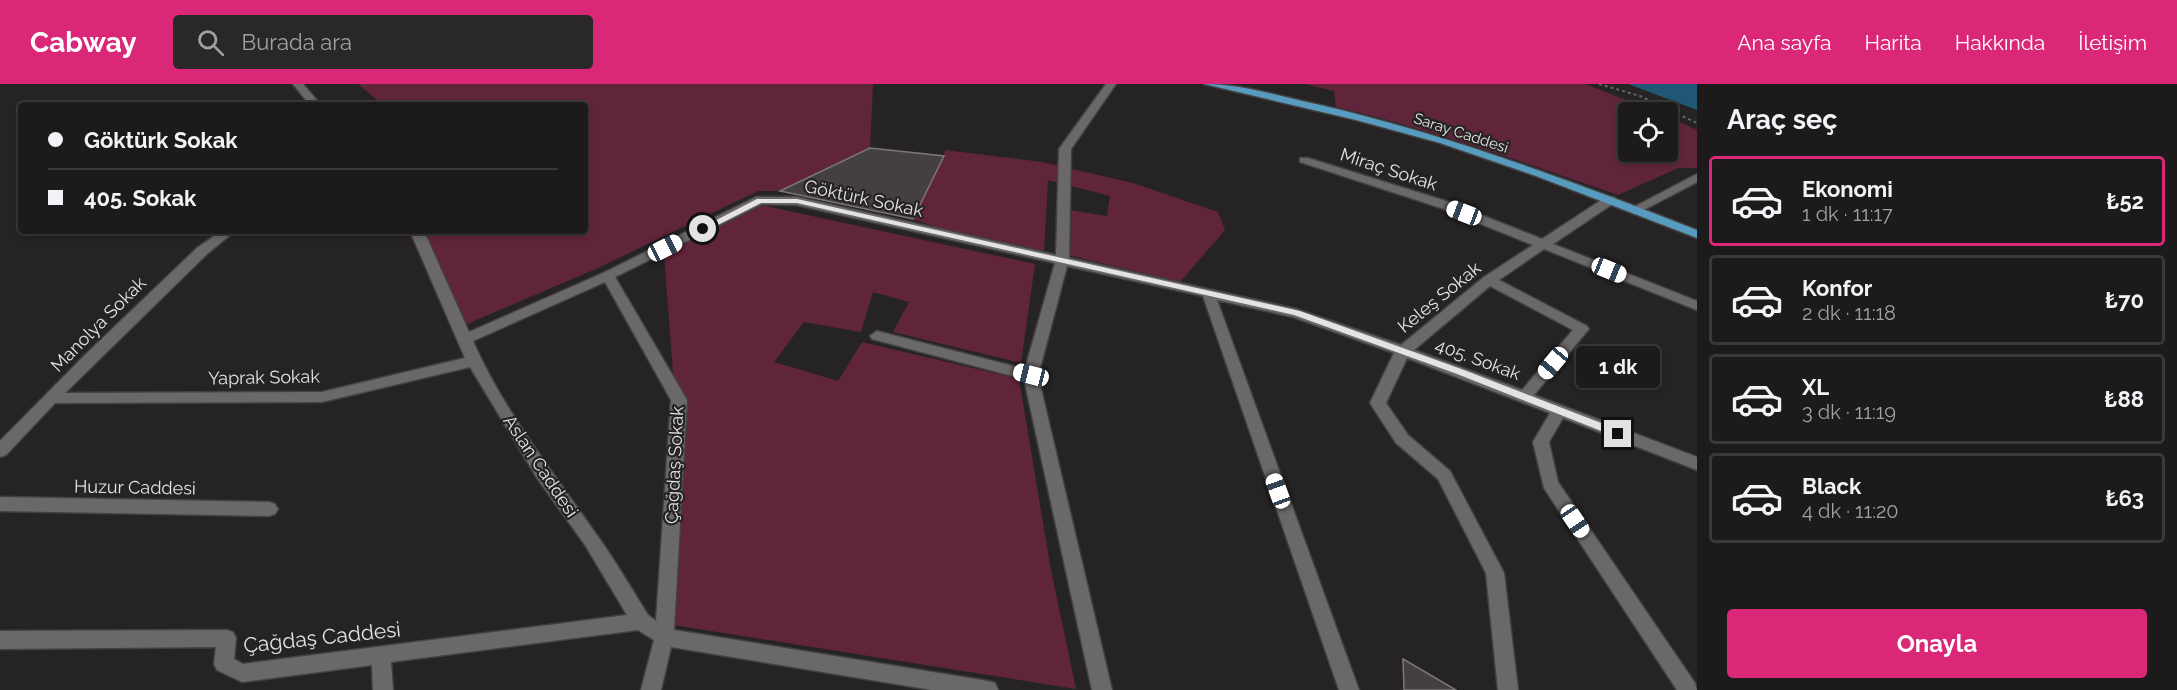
<!DOCTYPE html>
<html lang="tr">
<head>
<meta charset="utf-8">
<style>
  body { margin:0; font-family:Raleway,sans-serif; background:#292728; color:#f1f3f6; height:100vh; display:flex; flex-direction:column; font-size:22px; white-space:nowrap }
  * { box-sizing:border-box; margin:0 }
  p { font-size:20px; color:#a0a1a3 }
  .icon { flex:none; width:33px; height:33px; fill:none; stroke:currentColor; stroke-width:2; stroke-linecap:round; stroke-linejoin:round }
  .map { position:relative; flex:1; overflow:hidden }
  .sheet { display:flex; flex-direction:column; background:#1c1a1b; width:480px }
  .sheet>* { flex:none }
  .hud { position:absolute; left:18px; top:18px; width:570px; height:132px; border-radius:6px; box-shadow:0 3px 9px #0003,0 0 0 2px #3a383a; display:grid; align-content:center; height:132px; padding:0 30px; background:#1c1a1b }
  .buttons { position:absolute; left:1618px; top:18px; display:grid; gap:12px }
  .buttons a { display:grid; place-items:center; width:60px; height:60px; border-radius:6px; background:#1c1a1b; box-shadow:0 3px 9px #0003,0 0 0 2px #3a383a; font-size:30px }
  .end { position:absolute; width:27px; height:27px; margin:-14px; border:8px solid #e4e2e3; background:#111; box-shadow:0 0 0 3px #111 }
  .from { border-radius:50% }
  .bubble { position:absolute; height:42px; border-radius:6px; background:#1c1a1b; box-shadow:0 3px 9px #0003,0 0 0 2px #3a383a; font-size:20px; font-weight:700; line-height:42px; text-align:center }
  .car { position:absolute; width:18px; height:36px; margin:-18px -9px; border-radius:8px; box-shadow:0 0 4px 2px #0007; background:linear-gradient(#fff 24%,#345 0 40%,#fff 0 76%,#345 0 86%,#fff 0) }
  .hud b { display:flex; align-items:center; gap:21px; height:57px; font-size:22px }
  .hud b+b { border-top:2px solid #3a383a }
  .hud i { width:15px; height:15px; background:#f1f3f6 }
  ul { padding:0; list-style:none }
  li { display:flex; align-items:center; gap:18px; height:90px; margin:0 12px 9px; padding:0 18px; border:3px solid #3a383a; border-radius:6px }
  li div { flex:1 }
  li b { display:block; font-size:22px }
  li em { font-style:normal; font-weight:700 }
  li.on { border-color:#db2777 }
  li>.icon { width:54px; height:54px; stroke-width:1.5 }
  h2 { padding:0 30px; font-size:27px; line-height:72px }
  .primary-button { display:flex; gap:12px; margin-top:auto; padding:12px 30px }
  .primary-button a { flex:1; height:69px; border-radius:6px; background:#db2777; color:#fff; font-size:24px; font-weight:700; line-height:69px; text-align:center }
  header { display:flex; align-items:center; gap:36px; box-sizing:border-box; height:84px; padding:0 30px; background:#db2777; color:#fff }
  header strong { font-size:28px }
  nav { display:flex; gap:33px; margin-inline-start:auto; font-size:21px }
  .search { width:420px; height:54px; background:#292728; display:flex; align-items:center; gap:15px; box-sizing:border-box; padding:0 21px; border-radius:6px; color:#a0a1a3; font-size:22px }
  main { display:flex; flex:1; min-height:0 }
  .map>svg:first-child { display:block }
  .green { fill:#61253b }
  .water { fill:#1f5774 }
  .building { fill:#444041; stroke:#7b7778; stroke-width:1.5 }
  .lines { fill:none; stroke-linecap:round; stroke-linejoin:round }
  .minor-casing { stroke:#424040; stroke-width:3 }
  .major-casing { stroke:#424040; stroke-width:3 }
  .path { stroke:#676465; stroke-width:2; stroke-dasharray:3 3; stroke-linecap:butt }
  .minor { fill:#6b6869; fill-rule:evenodd }
  .major { fill:#579bbf; fill-rule:evenodd }
  .route { fill:#e4e2e3 }
  .labels { text-anchor:middle; dominant-baseline:central; stroke-width:4.5; stroke-linejoin:round; paint-order:stroke }
  .far-street-label { font-size:15px; fill:#e4e2e3; stroke:#262324 }
  .street-label { font-size:18px; fill:#e4e2e3; stroke:#262324 }
  .near-street-label { font-size:21px; fill:#e4e2e3; stroke:#262324 }
</style>
</head>
<body>
<header>
<strong>Cabway</strong>
<div class="search"><svg class="icon" aria-label="search" viewBox="0 0 24 24"><circle cx="10" cy="10" r="6"/><path d="M15 15l6 6"/></svg>Burada ara</div>
<nav><a>Ana sayfa</a><a>Harita</a><a>Hakkında</a><a>İletişim</a></nav>
</header>
<main>
<div class="map">
<svg width="1697" height="606" viewBox="0 0 1697 606">
  <rect width="100%" height="100%" fill="#262324"/>
  <g class="green">
    <path d="M358 0H873L870 64 780 107H758L598 184 460 243 407 147H585V21H383Z"/>
    <path d="M1305 0H1585L1657 28H1629V68H1668V33L1697 46V84H1678L1618 111C1525 79 1432 45 1336 23L1334 7Z"/>
    <path d="M945 66 1042 78 1133 99 1218 128 1225 146 1180 198 1063 170V125L1107 132 1110 112 1048 96 1044 167 947 147 913 135 944 72Z"/>
    <path d="M756 120 1035 180 1021 279 893 248 909 218 873 208 861 248 804 238 774 278 838 297 862 258 1019 295 1051 486 1076 605 661 539 675 315 664 170Z"/>
  </g>
  <path class="water" d="M1628 0H1697V26Z"/>
  <g class="building">
    <path d="M870 64 944 72 913 135 780 107Z"/>
    <path d="M1403 575 1456 606H1404Z"/>
  </g>
  <g class="lines">
    <defs>
      <g id="minor">
        <path d="M293 0H303L321 21H310Z"/>
        <path d="M1106 0H1116L1071 65 1069 174 1296 225 1401 261 1484 193 1533 161 1441 124 1300 78V74H1308L1449 118 1542 155 1606 113H1614V119L1553 160 1697 217V226L1544 165 1499 196 1587 242 1589 245 1534 311 1697 373V386L1563 334 1549 358 1558 398 1695 599 1697 606H1677L1544 404 1533 358 1550 329 1407 274 1386 319 1408 351 1450 387 1504 489 1518 606H1498L1486 489 1438 395 1396 359 1370 319 1394 269 1293 233 1217 216 1359 606H1339L1203 212 1067 182 1038 292 1112 606H1092L1024 295 872 255 870 252 877 247 1025 285 1055 179 797 121 762 120 615 193 687 316 674 546 988 597 995 599 998 606H932L671 563 661 606H641L654 556 638 546 391 578 393 606H373L372 581 242 598 217 586 214 580 216 563 0 565V547L226 546 233 548 236 554 234 575 243 580 627 531 585 461 537 394 470 283 322 318 55 319 6 371 0 373V357L85 271 197 164 221 147H235L207 170 65 309 322 308 465 274 410 147H422L427 154 469 248 603 189 756 113H797L1056 171 1059 65ZM605 198 671 316 656 537 648 531C631 504 615 476 596 450 553 388 503 326 473 257ZM1490 202 1573 246 1522 306 1414 266Z"/>
        <path d="M1697 90V98L1638 129 1634 130 1628 126Z"/>
        <path d="M0 413 269 418 275 420 278 425 275 430 269 432 0 427Z"/>
      </g>
      <path id="major" d="M1204 0C1241 0 1279 12 1316 20 1447 50 1572 97 1697 146V154L1536 92 1440 59 1356 36Z"/>
    </defs>
    <use href="#minor" class="minor-casing"/>
    <use href="#major" class="major-casing"/>
    <path class="path" d="M1599 0 1640 12 1697 39"/>
    <use href="#minor" class="minor"/>
    <use href="#major" class="major"/>
  </g>
  <path class="route" d="M757 115H797L1300 227 1464 286 1622 347 1623 350 1618 353 1614 352 1457 290 1294 231 797 119H761L706 147 699 145Z"/>
  <g class="labels">
    <g class="far-street-label">
      <text transform="translate(1461 49) rotate(18)">Saray Caddesi</text>
    </g>
    <g class="street-label">
      <text transform="translate(1389 85) rotate(18)">Miraç Sokak</text>
      <text transform="translate(864 114) rotate(12)">Göktürk Sokak</text>
      <text transform="translate(1439 213) rotate(-39)">Keleş Sokak</text>
      <text transform="translate(98 240) rotate(-45)">Manolya Sokak</text>
      <text transform="translate(1478 275) rotate(20)">405. Sokak</text>
      <text transform="translate(264 293) rotate(-1)">Yaprak Sokak</text>
      <text transform="translate(674 381) rotate(-87)">Çağdaş Sokak</text>
      <text transform="translate(541 382) rotate(56)">Aslan Caddesi</text>
      <text transform="translate(135 403) rotate(1)">Huzur Caddesi</text>
    </g>
    <g class="near-street-label">
      <text transform="translate(322 553) rotate(-6)">Çağdaş Caddesi</text>
    </g>
  </g>
</svg>
<div class="buttons">
<a><svg class="icon" aria-label="locate" viewBox="0 0 24 24"><circle cx="12" cy="12" r="6"/><path d="M12 2v4M12 18v4M2 12h4M18 12h4"/></svg></a>
</div>
<i class="end from" style="left:703px;top:145px"></i>
<i class="end" style="left:1618px;top:350px"></i>
<div class="bubble" style="left:1576px;top:262px;width:84px">1 dk</div>
<i class="car" style="left:1464px;top:129px;rotate:291deg"></i>
<i class="car" style="left:665px;top:164px;rotate:63deg"></i>
<i class="car" style="left:1609px;top:186px;rotate:112deg"></i>
<i class="car" style="left:1553px;top:279px;rotate:220deg"></i>
<i class="car" style="left:1031px;top:291px;rotate:284deg"></i>
<i class="car" style="left:1278px;top:407px;rotate:340deg"></i>
<i class="car" style="left:1575px;top:437px;rotate:146deg"></i>
<div class="hud">
<b><i class="from"></i>Göktürk Sokak</b>
<b><i></i>405. Sokak</b>
</div>
</div>
<section class="sheet">
<h2>Araç seç</h2>
<ul>
<li class="on"><svg class="icon" aria-label="car" viewBox="0 0 24 24"><path d="M5 17H2v-5l4-1 3-4h7l3 4 3 1v5h-3M9 17h6M6 11h13"/><circle cx="7" cy="17" r="2"/><circle cx="17" cy="17" r="2"/></svg><div><b>Ekonomi</b><p>1 dk · 11:17</p></div><em>₺52</em></li>
<li><svg class="icon" aria-label="car" viewBox="0 0 24 24"><path d="M5 17H2v-5l4-1 3-4h7l3 4 3 1v5h-3M9 17h6M6 11h13"/><circle cx="7" cy="17" r="2"/><circle cx="17" cy="17" r="2"/></svg><div><b>Konfor</b><p>2 dk · 11:18</p></div><em>₺70</em></li>
<li><svg class="icon" aria-label="car" viewBox="0 0 24 24"><path d="M5 17H2v-5l4-1 3-4h7l3 4 3 1v5h-3M9 17h6M6 11h13"/><circle cx="7" cy="17" r="2"/><circle cx="17" cy="17" r="2"/></svg><div><b>XL</b><p>3 dk · 11:19</p></div><em>₺88</em></li>
<li><svg class="icon" aria-label="car" viewBox="0 0 24 24"><path d="M5 17H2v-5l4-1 3-4h7l3 4 3 1v5h-3M9 17h6M6 11h13"/><circle cx="7" cy="17" r="2"/><circle cx="17" cy="17" r="2"/></svg><div><b>Black</b><p>4 dk · 11:20</p></div><em>₺63</em></li>
</ul>
<div class="primary-button"><a>Onayla</a></div>
</section>
</main>
</body>
</html>
